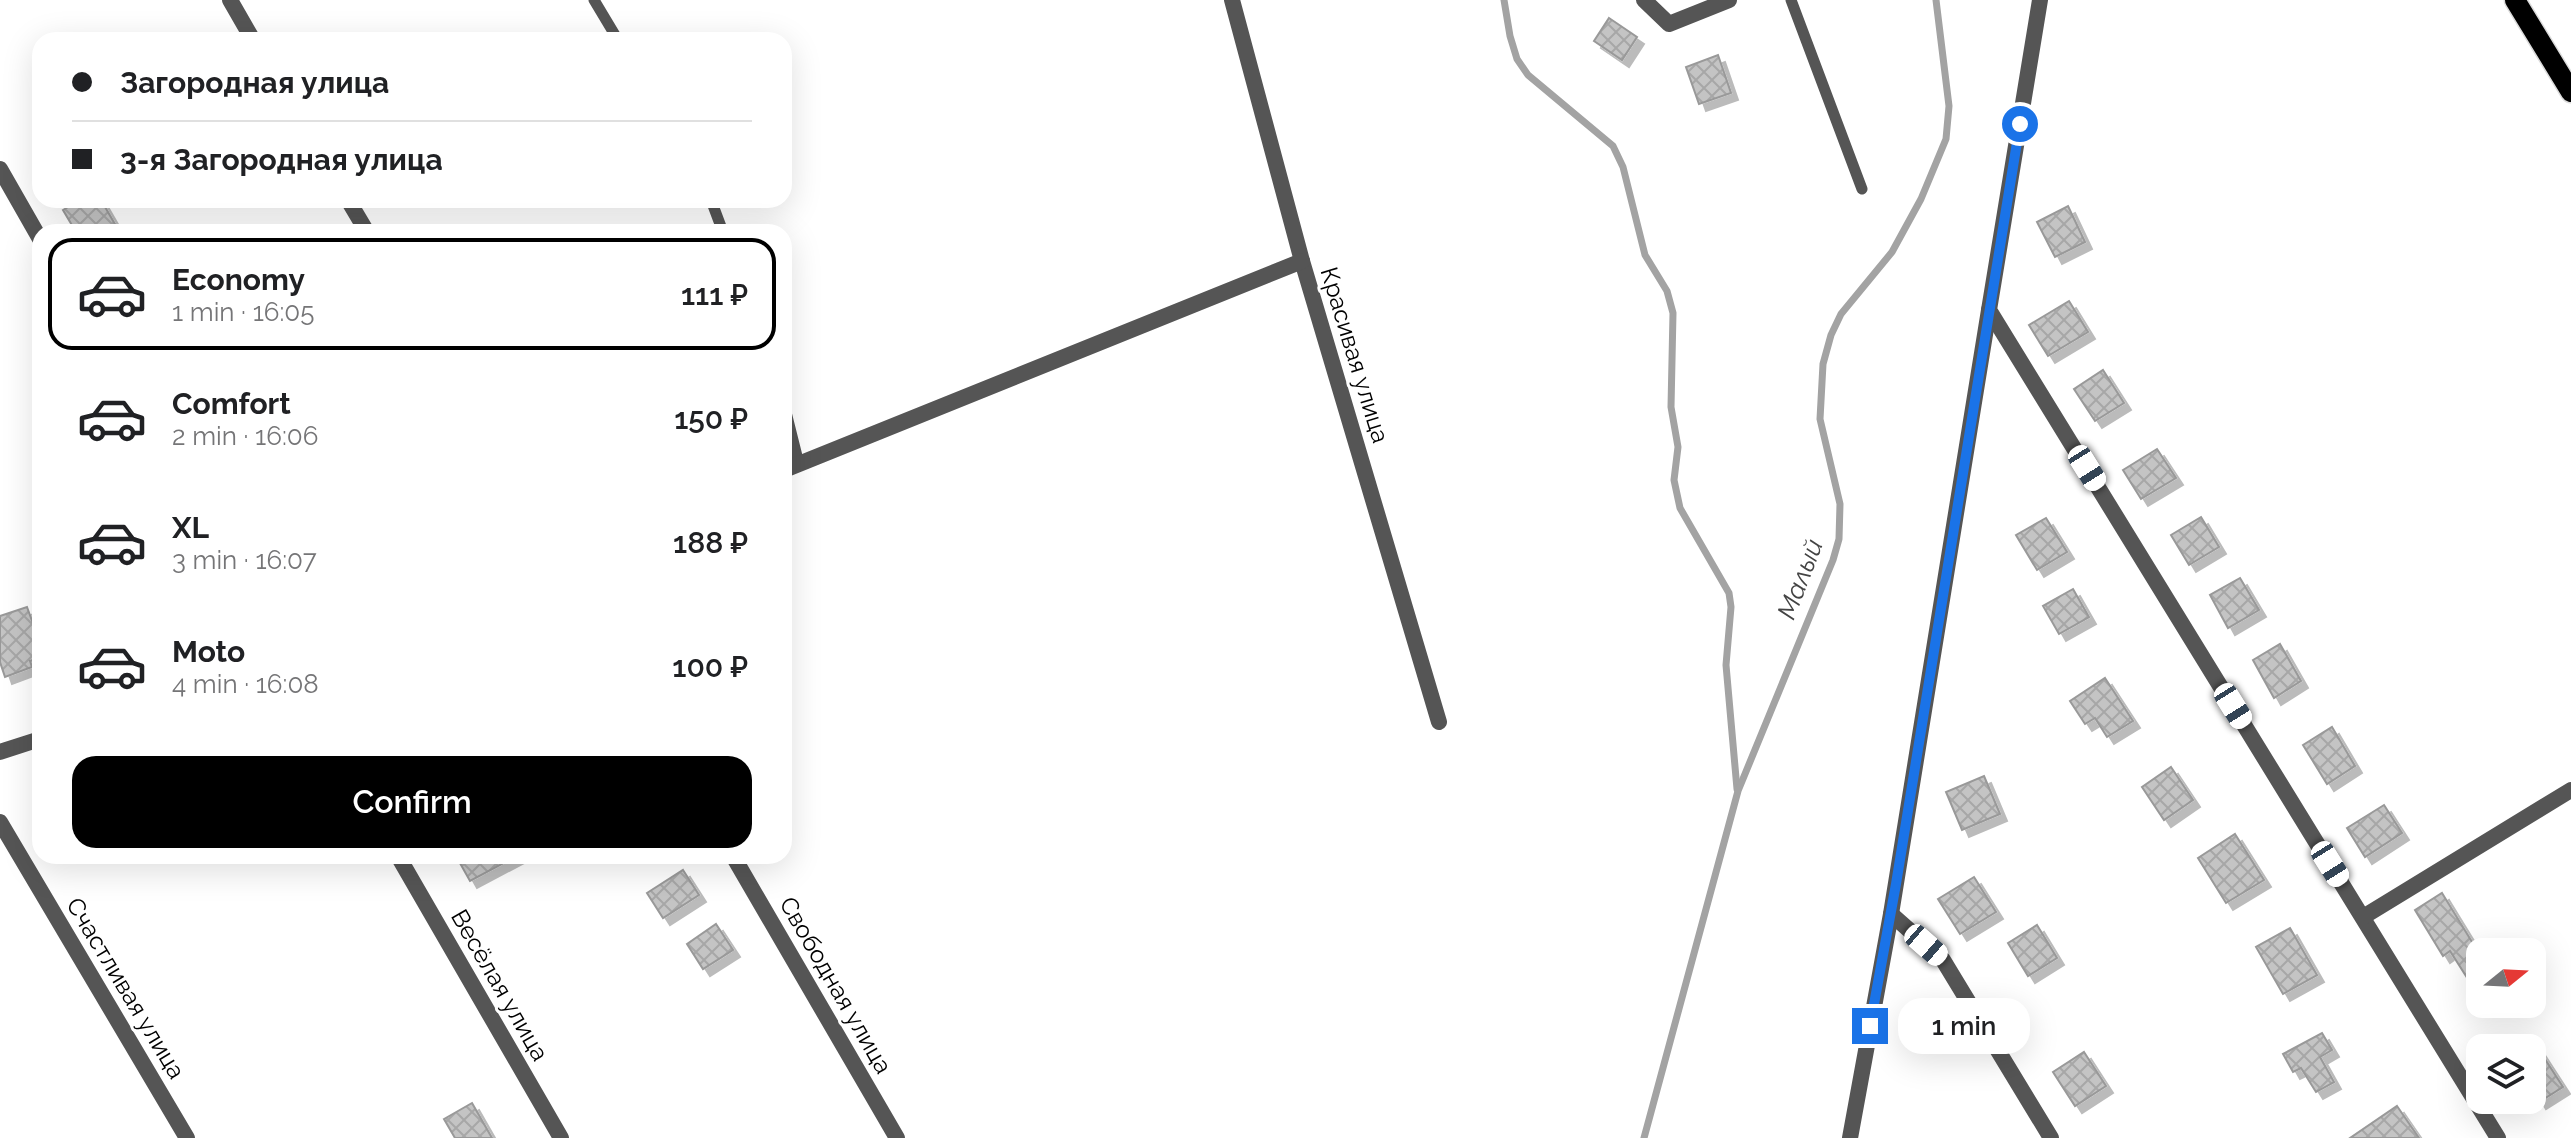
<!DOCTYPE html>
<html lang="en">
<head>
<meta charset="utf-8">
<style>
  body { margin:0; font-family:Raleway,sans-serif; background:#f2f2f2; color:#202124; height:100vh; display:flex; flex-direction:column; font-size:30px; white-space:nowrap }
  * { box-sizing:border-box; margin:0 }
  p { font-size:26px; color:#757577 }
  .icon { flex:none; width:44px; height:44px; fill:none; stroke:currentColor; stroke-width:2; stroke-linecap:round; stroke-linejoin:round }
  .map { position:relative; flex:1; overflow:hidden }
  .panel { position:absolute; left:32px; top:224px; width:760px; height:640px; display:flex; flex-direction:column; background:#fff; border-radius:24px; box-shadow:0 8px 32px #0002 }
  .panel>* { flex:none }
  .hud { position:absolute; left:32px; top:32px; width:760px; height:176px; border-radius:24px; box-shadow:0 8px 32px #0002; display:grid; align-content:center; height:176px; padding:0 40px; background:#fff }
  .needle { width:52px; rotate:72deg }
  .controls { position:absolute; left:2466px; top:938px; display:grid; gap:16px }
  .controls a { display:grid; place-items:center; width:80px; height:80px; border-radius:16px; background:#fff; box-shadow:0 8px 32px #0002; font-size:40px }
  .end { position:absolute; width:36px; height:36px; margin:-18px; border:10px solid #1a73e8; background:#fff; box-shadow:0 0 0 4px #fff }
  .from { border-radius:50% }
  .bubble { position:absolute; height:56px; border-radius:24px; background:#fff; box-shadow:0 8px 32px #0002; font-size:26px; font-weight:600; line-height:56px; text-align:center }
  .car { position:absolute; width:24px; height:48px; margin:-24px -12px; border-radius:10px; box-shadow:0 0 6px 2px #0007; background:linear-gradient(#fff 24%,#345 0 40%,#fff 0 76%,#345 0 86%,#fff 0) }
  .hud b { display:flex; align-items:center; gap:28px; height:76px; font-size:30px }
  .hud b+b { border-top:2px solid #e0e0e0 }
  .hud i { width:20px; height:20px; background:#202124 }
  ul { padding:14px 0 0; list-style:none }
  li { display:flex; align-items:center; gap:24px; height:112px; margin:0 16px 12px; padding:0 24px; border:4px solid transparent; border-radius:24px }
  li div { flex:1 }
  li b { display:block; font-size:30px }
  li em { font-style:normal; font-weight:600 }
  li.on { border-color:#000 }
  li>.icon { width:72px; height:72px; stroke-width:1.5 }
  .action { display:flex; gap:16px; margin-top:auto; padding:16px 40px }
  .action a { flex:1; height:92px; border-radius:24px; background:#000; color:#fff; font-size:32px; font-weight:600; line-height:92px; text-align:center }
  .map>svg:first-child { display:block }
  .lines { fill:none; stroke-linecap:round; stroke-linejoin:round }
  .stream { stroke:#a3a3a3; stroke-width:7 }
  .building { fill:url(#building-cross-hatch); stroke:#999; stroke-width:2; filter:url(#shadow) }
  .primary-casing { stroke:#dbdbdb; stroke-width:23 }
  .lane { stroke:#555; stroke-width:11 }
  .street { stroke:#555; stroke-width:16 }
  .primary { stroke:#000; stroke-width:20 }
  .route { stroke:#1a73e8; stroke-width:10 }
  .labels { text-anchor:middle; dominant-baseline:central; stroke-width:6; stroke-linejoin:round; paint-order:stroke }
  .street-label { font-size:24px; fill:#000; stroke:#fff }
  .water-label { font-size:26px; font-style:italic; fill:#444; stroke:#fff }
</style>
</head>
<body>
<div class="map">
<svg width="2571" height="1138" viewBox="0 0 2571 1138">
  <defs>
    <pattern id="building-cross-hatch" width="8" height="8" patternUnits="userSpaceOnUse" patternTransform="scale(2)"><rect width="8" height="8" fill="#c4c4c4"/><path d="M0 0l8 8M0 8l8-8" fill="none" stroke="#a7a7a7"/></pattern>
    <filter id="shadow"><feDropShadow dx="7" dy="7" stdDeviation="0" flood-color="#0004"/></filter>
  </defs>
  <rect width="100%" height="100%" fill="#fff"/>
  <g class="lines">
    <g class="stream">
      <path d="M1504 0 1510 36 1517 59 1528 75 1613 146 1623 167 1645 255 1667 291 1673 313 1671 407 1678 447 1674 480 1680 508 1729 593 1731 607 1726 665 1737 789"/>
      <path d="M1644 1138 1738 791 1833 560 1839 539 1840 504 1820 419 1823 364 1831 335 1841 314 1892 252 1921 199 1946 139 1949 106 1936 0"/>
    </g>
  </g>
  <g class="building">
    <path d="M1609 18 1637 37 1622 60 1594 41Z"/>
    <path d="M1718 55 1731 93 1699 104 1686 67Z"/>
    <path d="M80 200H101L116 226 107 232H76L63 210Z"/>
    <path d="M2068 206 2085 242 2055 257 2037 222Z"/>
    <path d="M2069 301 2088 332 2048 356 2029 325Z"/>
    <path d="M2103 370 2124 403 2095 421 2074 389Z"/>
    <path d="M2157 449 2176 478 2141 499 2123 470Z"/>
    <path d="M2201 517 2219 547 2189 565 2171 535Z"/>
    <path d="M2046 518 2067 552 2037 570 2016 535Z"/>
    <path d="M2240 578 2259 610 2228 628 2210 595Z"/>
    <path d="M2073 589 2089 617 2059 634 2043 606Z"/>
    <path d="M27 607 40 643V658L30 661 32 667 5 677 0 662V616Z"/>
    <path d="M2280 644 2301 681 2274 698 2253 660Z"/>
    <path d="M2105 678 2133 721 2107 737 2095 718 2085 724 2070 701Z"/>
    <path d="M2332 727 2355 766 2327 784 2303 745Z"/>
    <path d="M2171 767 2193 800 2164 820 2142 787Z"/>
    <path d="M1984 776 2000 814 1962 830 1946 792Z"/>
    <path d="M2384 805 2402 833 2365 857 2347 828Z"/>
    <path d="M2235 834 2264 880 2226 903 2198 858Z"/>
    <path d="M456 856H517L470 881Z"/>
    <path d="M683 870 699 895 663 918 647 893Z"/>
    <path d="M1974 877 1996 912 1960 934 1938 899Z"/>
    <path d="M2442 893 2480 955V998L2450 951 2443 956 2415 910Z"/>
    <path d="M716 924 733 950 703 969 687 944Z"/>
    <path d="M2037 925 2057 958 2028 976 2008 943Z"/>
    <path d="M2290 928 2317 975 2283 994 2256 947Z"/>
    <path d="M2322 1033 2332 1050 2320 1057 2334 1082 2316 1092 2301 1068 2293 1072 2283 1054Z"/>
    <path d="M2532 1039 2563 1087 2539 1102 2532 1090Z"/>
    <path d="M2084 1052 2106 1086 2075 1106 2053 1072Z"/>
    <path d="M472 1103 492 1138H455L444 1119Z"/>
    <path d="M2397 1106 2419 1138H2350Z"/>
  </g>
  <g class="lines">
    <defs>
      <path id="primary" d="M2515 0 2571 92"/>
    </defs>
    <use href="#primary" class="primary-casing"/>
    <g class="lane">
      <path d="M594 0 618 40"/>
      <path d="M1791 0 1862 189"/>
      <path d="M711 200 723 232"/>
      <path d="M784 404 799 464"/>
    </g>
    <g class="street">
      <path d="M230 0 253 40"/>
      <path d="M1232 0 1302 261 1439 722"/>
      <path d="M1644 0 1669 24 1729 0"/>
      <path d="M2040 0 1989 310 2498 1138"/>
      <path d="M0 169 40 239"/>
      <path d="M348 200 367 232"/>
      <path d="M784 470 1302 261"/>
      <path d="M0 752 40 739"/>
      <path d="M0 822 187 1138"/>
      <path d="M398 856 561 1138"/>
      <path d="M733 856 897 1138"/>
      <path d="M1891 914 1943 960 2051 1138"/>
      <path d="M2363 917 2571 790"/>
      <path d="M1850 1138 1891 914 1989 310"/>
    </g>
    <use href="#primary" class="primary"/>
  </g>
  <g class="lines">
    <path class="route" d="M1870 1026 1896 884 2020 124"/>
  </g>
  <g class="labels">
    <g class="street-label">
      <text transform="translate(1355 355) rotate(73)">Красивая улица</text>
      <text transform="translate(500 985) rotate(60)">Весёлая улица</text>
      <text transform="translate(836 985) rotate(60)">Свободная улица</text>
      <text transform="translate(126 988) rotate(59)">Счастливая улица</text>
    </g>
    <g class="water-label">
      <text transform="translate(1800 579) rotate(-69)">Малый</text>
    </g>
  </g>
</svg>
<div class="controls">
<a><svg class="needle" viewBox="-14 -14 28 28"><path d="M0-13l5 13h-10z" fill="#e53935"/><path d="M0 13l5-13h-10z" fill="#757577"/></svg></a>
<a><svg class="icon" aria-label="layers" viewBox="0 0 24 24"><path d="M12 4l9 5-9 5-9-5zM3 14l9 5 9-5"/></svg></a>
</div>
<i class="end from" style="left:2020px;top:124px"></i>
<i class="end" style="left:1870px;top:1026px"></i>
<div class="bubble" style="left:1898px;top:998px;width:132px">1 min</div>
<i class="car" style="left:2087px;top:468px;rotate:148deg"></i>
<i class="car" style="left:2233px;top:706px;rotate:148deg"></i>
<i class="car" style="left:2330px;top:864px;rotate:148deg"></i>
<i class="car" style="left:1926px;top:945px;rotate:131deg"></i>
<div class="hud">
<b><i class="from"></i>Загородная улица</b>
<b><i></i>3-я Загородная улица</b>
</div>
<section class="panel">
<ul>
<li class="on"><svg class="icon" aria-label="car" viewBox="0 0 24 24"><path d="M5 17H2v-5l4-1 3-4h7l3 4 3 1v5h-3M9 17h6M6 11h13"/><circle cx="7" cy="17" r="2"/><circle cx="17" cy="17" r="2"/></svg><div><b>Economy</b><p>1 min · 16:05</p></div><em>111 ₽</em></li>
<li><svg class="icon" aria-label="car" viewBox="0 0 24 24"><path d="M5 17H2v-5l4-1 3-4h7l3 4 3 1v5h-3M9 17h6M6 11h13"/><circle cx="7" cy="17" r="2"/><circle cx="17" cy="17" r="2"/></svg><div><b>Comfort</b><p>2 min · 16:06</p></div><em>150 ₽</em></li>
<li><svg class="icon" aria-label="car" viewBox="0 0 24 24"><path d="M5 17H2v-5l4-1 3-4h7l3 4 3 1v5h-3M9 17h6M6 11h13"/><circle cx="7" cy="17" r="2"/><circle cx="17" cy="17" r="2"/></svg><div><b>XL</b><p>3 min · 16:07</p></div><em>188 ₽</em></li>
<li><svg class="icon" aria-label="car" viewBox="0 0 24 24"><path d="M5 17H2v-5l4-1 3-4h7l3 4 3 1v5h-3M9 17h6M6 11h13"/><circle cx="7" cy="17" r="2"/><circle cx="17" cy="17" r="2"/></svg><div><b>Moto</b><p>4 min · 16:08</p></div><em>100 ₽</em></li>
</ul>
<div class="action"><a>Confirm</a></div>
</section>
</div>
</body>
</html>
